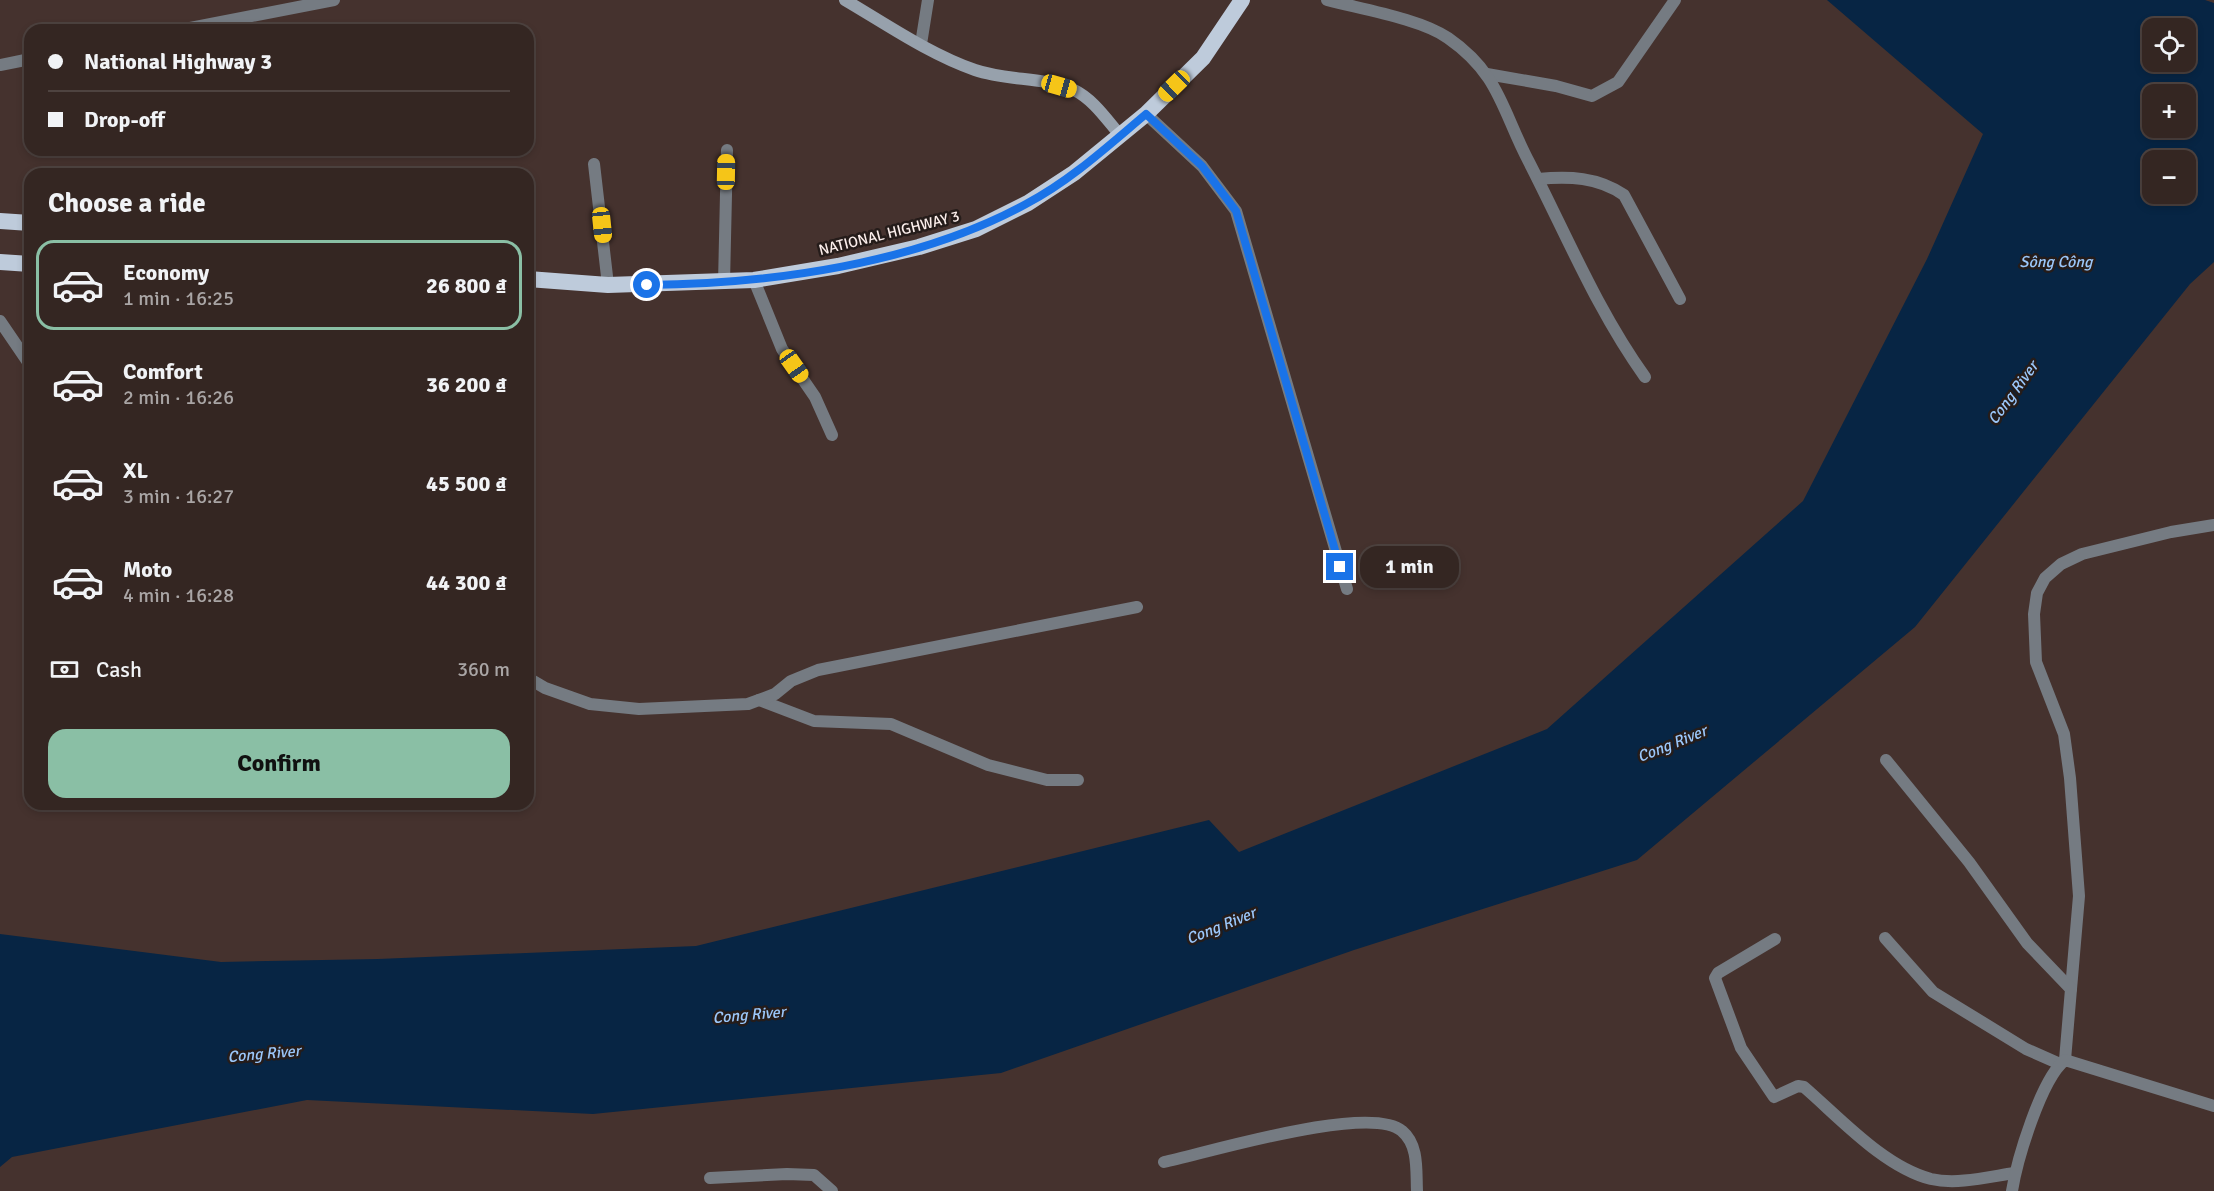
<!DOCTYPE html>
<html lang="en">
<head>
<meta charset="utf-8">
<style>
  body { margin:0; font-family:Signika,sans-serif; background:#3c2e2a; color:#f1f3f6; height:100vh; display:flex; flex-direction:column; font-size:22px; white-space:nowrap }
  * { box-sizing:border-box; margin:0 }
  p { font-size:20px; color:#a9a5a5 }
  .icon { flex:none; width:33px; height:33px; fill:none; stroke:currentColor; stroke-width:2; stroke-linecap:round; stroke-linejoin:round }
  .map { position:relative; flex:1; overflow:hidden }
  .drawer { position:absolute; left:24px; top:168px; width:510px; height:642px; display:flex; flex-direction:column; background:#342622; border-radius:18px; box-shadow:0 3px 9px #0003,0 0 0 2px #4e4340 }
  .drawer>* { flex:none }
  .guide { position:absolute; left:24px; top:24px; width:510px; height:132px; border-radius:18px; box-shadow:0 3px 9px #0003,0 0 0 2px #4e4340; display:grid; align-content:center; height:132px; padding:0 24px; background:#342622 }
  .tools { position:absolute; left:2142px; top:18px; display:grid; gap:12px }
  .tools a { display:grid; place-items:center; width:54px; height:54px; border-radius:12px; background:#342622; box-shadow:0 3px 9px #0003,0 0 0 2px #4e4340; font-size:30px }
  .end { position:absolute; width:27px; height:27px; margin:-14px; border:8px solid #1a73e8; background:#fff; box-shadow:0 0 0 3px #fff }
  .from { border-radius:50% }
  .bubble { position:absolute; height:42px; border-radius:18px; background:#342622; box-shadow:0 3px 9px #0003,0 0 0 2px #4e4340; font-size:20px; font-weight:700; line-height:42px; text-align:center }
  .car { position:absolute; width:18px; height:36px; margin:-18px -9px; border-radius:8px; box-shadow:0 0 4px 2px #0007; background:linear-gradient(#f5c518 24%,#345 0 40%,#f5c518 0 76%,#345 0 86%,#f5c518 0) }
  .guide b { display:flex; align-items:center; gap:21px; height:57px; font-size:22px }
  .guide b+b { border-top:2px solid #4e4340 }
  .guide i { width:15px; height:15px; background:#f1f3f6 }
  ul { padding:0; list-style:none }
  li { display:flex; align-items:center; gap:18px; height:90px; margin:0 12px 9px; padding:0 12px; border:3px solid transparent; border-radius:18px }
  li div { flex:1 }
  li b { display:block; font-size:22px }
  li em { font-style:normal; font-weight:700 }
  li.active { border-color:#8abfa5 }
  li>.icon { width:54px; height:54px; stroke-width:1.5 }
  h2 { padding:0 24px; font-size:27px; line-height:72px }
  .pay { display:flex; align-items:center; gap:15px; height:66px; padding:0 24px; font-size:22px }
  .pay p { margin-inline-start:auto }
  .action { display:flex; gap:12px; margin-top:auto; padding:12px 24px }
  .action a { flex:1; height:69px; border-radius:18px; background:#8abfa5; color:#111; font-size:24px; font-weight:700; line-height:69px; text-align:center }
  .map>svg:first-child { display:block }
  .water { fill:#072544; fill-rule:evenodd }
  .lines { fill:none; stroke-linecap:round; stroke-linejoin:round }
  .service { stroke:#757b82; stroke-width:12 }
  .minor { stroke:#757b82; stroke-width:12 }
  .secondary { stroke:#97a1ac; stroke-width:12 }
  .trunk { stroke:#becbdb; stroke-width:16 }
  .route { stroke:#1a73e8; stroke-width:8 }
  .labels { text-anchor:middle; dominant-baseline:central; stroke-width:5; stroke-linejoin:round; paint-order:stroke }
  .street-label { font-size:15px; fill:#fbeeeb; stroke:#251c1a }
  .water-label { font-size:16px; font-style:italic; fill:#9bc7fa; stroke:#251c1a }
</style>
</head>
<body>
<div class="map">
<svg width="2214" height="1191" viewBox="0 0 2214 1191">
  <rect width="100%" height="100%" fill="#45322e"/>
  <path class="water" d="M1827 0H2205L2214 3V262L2190 284 1915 627 1637 860 1354 950 1001 1073 593 1114 307 1100 12 1157 0 1167V934L221 962 378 959 696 946 1209 820 1239 852 1547 729 1803 501 1927 259 1983 134ZM2152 28H2186V62H2152ZM2152 94H2186V128H2152ZM2152 160H2186V194H2152Z"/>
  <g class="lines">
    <g class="service">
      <path d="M921 44 928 0"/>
      <path d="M1487 74 1556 86 1592 96 1618 82 1675 0"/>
      <path d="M1146 114 1202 166 1236 211 1347 589"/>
      <path d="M594 164 608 285"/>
      <path d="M724 283 727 150"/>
      <path d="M759 700 814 721 891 724 988 765 1047 780H1078"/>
      <path d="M2071 989 2079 896 2070 778 2064 734 2036 662 2034 614 2037 593 2045 578 2061 564 2082 554 2171 532 2214 525"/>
    </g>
    <g class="minor">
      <path d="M1327 0C1361 9 1421 19 1448 38 1500 74 1502 111 1529 162 1566 234 1597 310 1645 377"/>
      <path d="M180 30 334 0"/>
      <path d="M0 65 30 59"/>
      <path d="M1538 179C1569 176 1598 177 1624 195L1680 299"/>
      <path d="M754 280 782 349 815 397 832 435"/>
      <path d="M0 321 30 365"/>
      <path d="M528 678 545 688 590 704 639 709 748 704 775 694 791 681 818 670 1137 607"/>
      <path d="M1886 760 1969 862 2027 943 2071 989 2065 1060"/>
      <path d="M1885 938 1933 992 2026 1049 2060 1064"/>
      <path d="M1775 939 1718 973 1715 978 1741 1048 1774 1097 1798 1086 1804 1087C1840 1118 1884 1167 1931 1179 1957 1185 1988 1177 2014 1173"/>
      <path d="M1164 1162C1207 1153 1370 1103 1402 1131 1419 1145 1416 1171 1417 1191"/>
      <path d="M710 1178 787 1174 814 1175 832 1191"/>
      <path d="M2012 1191C2017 1160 2041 1079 2065 1060L2214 1106"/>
    </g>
    <path class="secondary" d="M845 0C886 24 929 54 975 70 1007 81 1045 77 1074 90 1093 99 1107 120 1120 135"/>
    <g class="trunk">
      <path d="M0 221 30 223"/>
      <path d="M0 262 30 264"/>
      <path d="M528 279 608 285 754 280 838 266 919 247 976 229 1028 203 1074 173 1146 114 1203 58 1242 0"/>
    </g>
  </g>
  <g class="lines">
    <path class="route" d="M647 285C771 284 916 264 1026 204 1070 181 1108 146 1146 114L1202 166 1236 211 1340 567"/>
  </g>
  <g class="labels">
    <g class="street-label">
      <text transform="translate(889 233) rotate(-14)">NATIONAL HIGHWAY 3</text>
    </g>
    <g class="water-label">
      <text x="2056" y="262">Sông Công</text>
      <text transform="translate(2013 393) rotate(-54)">Cong River</text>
      <text transform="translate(1672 744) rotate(-22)">Cong River</text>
      <text transform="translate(1221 926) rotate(-22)">Cong River</text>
      <text transform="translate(749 1015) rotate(-5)">Cong River</text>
      <text transform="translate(264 1054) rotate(-5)">Cong River</text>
    </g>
  </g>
</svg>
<div class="tools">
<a><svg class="icon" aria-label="locate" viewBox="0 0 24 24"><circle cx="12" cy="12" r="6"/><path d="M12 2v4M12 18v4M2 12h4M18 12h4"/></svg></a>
<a>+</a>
<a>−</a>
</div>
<i class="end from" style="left:647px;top:285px"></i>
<i class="end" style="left:1340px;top:567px"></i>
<div class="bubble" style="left:1360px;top:546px;width:99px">1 min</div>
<i class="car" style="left:1059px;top:86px;rotate:106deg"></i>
<i class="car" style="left:1174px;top:86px;rotate:226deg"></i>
<i class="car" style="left:726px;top:172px;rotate:1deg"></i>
<i class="car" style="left:602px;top:225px;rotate:174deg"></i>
<i class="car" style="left:794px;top:366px;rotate:145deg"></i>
<div class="guide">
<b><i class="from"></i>National Highway 3</b>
<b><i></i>Drop-off</b>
</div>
<section class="drawer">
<h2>Choose a ride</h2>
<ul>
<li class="active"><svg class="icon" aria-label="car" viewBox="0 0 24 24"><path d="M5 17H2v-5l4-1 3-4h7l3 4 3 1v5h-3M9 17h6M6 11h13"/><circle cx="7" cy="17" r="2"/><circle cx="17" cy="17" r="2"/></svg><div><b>Economy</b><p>1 min · 16:25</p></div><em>26 800 ₫</em></li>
<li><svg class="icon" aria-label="car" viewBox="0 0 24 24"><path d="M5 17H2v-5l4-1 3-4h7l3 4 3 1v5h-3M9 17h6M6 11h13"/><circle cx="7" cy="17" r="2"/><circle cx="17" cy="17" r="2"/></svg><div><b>Comfort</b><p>2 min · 16:26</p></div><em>36 200 ₫</em></li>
<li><svg class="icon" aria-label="car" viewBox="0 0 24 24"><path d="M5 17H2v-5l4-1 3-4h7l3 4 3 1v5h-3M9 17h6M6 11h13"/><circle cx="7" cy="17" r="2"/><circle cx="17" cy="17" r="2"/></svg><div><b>XL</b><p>3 min · 16:27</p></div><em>45 500 ₫</em></li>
<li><svg class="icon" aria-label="car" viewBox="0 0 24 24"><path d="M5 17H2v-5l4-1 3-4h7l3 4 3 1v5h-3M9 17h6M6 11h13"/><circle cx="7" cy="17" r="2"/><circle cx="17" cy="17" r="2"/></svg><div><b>Moto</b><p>4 min · 16:28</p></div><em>44 300 ₫</em></li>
</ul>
<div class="pay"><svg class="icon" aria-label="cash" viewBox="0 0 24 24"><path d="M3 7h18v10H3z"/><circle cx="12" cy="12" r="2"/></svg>Cash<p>360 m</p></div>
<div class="action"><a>Confirm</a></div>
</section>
</div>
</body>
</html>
